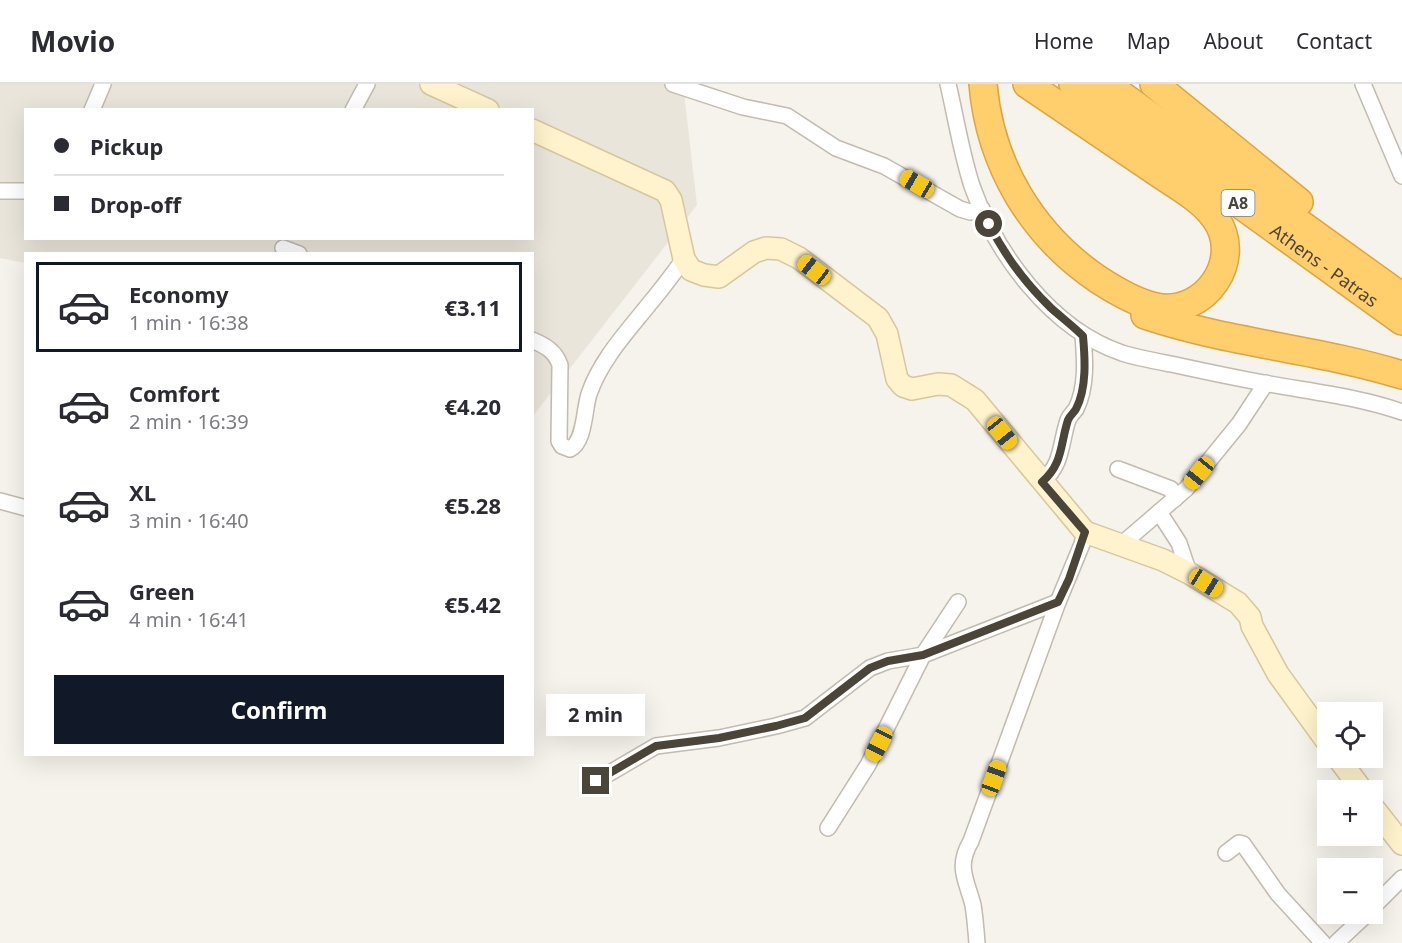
<!DOCTYPE html>
<html lang="en">
<head>
<meta charset="utf-8">
<style>
  body { margin:0; font-family:"Noto Sans",sans-serif; background:#f7f7f7; color:#2b2b33; height:100vh; display:flex; flex-direction:column; font-size:22px; white-space:nowrap }
  * { box-sizing:border-box; margin:0 }
  p { font-size:20px; color:#7c7c81 }
  .icon { flex:none; width:33px; height:33px; fill:none; stroke:currentColor; stroke-width:2; stroke-linecap:round; stroke-linejoin:round }
  .map { position:relative; flex:1; overflow:hidden }
  .side { position:absolute; left:24px; top:168px; width:510px; height:504px; display:flex; flex-direction:column; background:#fff; border-radius:0px; box-shadow:0 6px 24px #0002 }
  .side>* { flex:none }
  .guide { position:absolute; left:24px; top:24px; width:510px; height:132px; border-radius:0px; box-shadow:0 6px 24px #0002; display:grid; align-content:center; height:132px; padding:0 30px; background:#fff }
  .fabs { position:absolute; left:1317px; top:618px; display:grid; gap:12px }
  .fabs a { display:grid; place-items:center; width:66px; height:66px; border-radius:0px; background:#fff; box-shadow:0 6px 24px #0002; font-size:30px }
  .end { position:absolute; width:27px; height:27px; margin:-14px; border:8px solid #4b4439; background:#fff; box-shadow:0 0 0 3px #fff }
  .from { border-radius:50% }
  .bubble { position:absolute; height:42px; border-radius:0px; background:#fff; box-shadow:0 6px 24px #0002; font-size:20px; font-weight:700; line-height:42px; text-align:center }
  .car { position:absolute; width:18px; height:36px; margin:-18px -9px; border-radius:8px; box-shadow:0 0 4px 2px #0007; background:linear-gradient(#f5c518 24%,#345 0 40%,#f5c518 0 76%,#345 0 86%,#f5c518 0) }
  .guide b { display:flex; align-items:center; gap:21px; height:57px; font-size:22px }
  .guide b+b { border-top:2px solid #e1e1e2 }
  .guide i { width:15px; height:15px; background:#2b2b33 }
  ul { padding:10px 0 0; list-style:none }
  li { display:flex; align-items:center; gap:18px; height:90px; margin:0 12px 9px; padding:0 18px; border:3px solid transparent; border-radius:0px }
  li div { flex:1 }
  li b { display:block; font-size:22px }
  li em { font-style:normal; font-weight:700 }
  li.on { border-color:#111827 }
  li>.icon { width:54px; height:54px; stroke-width:1.5 }
  .action { display:flex; gap:12px; margin-top:auto; padding:12px 30px }
  .action a { flex:1; height:69px; border-radius:0px; background:#111827; color:#fff; font-size:24px; font-weight:700; line-height:69px; text-align:center }
  header { display:flex; align-items:center; gap:36px; box-sizing:border-box; height:84px; padding:0 30px; background:#fff; border-bottom:2px solid #e1e1e2 }
  header strong { font-size:28px }
  nav { display:flex; gap:33px; margin-inline-start:auto; font-size:21px }
  .map>svg:first-child { display:block }
  .residential { fill:#eae5da; fill-rule:evenodd }
  .lines { fill:none; stroke-linecap:round; stroke-linejoin:round }
  .street-casing { stroke:#c2bbae; stroke-width:18 }
  .secondary-casing { stroke:#d6c79b; stroke-width:24 }
  .highway-casing { stroke:#e0a43c; stroke-width:30 }
  .street { stroke:#fff; stroke-width:15 }
  .secondary { stroke:#fff3cd; stroke-width:21 }
  .highway { stroke:#ffcf6e; stroke-width:27 }
  .route { stroke:#4b4439; stroke-width:8 }
  .labels { text-anchor:middle; dominant-baseline:central; stroke-width:5; stroke-linejoin:round; paint-order:stroke }
  .shield { fill:#fff; stroke:#817c74; stroke-width:1.5 }
  .shield-label { font-size:16px; font-weight:bold; fill:#4b4439 }
  .street-label { font-size:18px; fill:#4b4439; stroke:#fff }
</style>
</head>
<body>
<header>
<strong>Movio</strong>
<nav><a>Home</a><a>Map</a><a>About</a><a>Contact</a></nav>
</header>
<div class="map">
<svg width="1402" height="859" viewBox="0 0 1402 859">
  <rect width="100%" height="100%" fill="#f6f3ec"/>
  <path class="residential" d="M0 0H683L697 121 533 332 532 170H26L25 179 0 174ZM26 26H532V154H26Z"/>
  <g class="lines">
    <defs>
      <g id="street">
        <path d="M673 0 743 23 787 32 836 64 884 82 960 125 970 128 982 125"/>
        <path d="M948 0C956 34 961 68 972 102 996 170 1051 245 1122 269 1138 274 1155 277 1171 280 1203 287 1236 294 1269 300 1313 308 1360 313 1402 328"/>
        <path d="M1363 0 1402 92"/>
        <path d="M92 26 103 0"/>
        <path d="M353 26 367 0"/>
        <path d="M0 107H26"/>
        <path d="M283 164 299 170"/>
        <path d="M532 256C546 262 555 267 560 281L559 357 562 362 570 365C585 358 584 325 589 310 601 275 628 247 650 219 662 205 673 190 684 175"/>
        <path d="M1118 385 1171 405 1175 415"/>
        <path d="M1042 398C1063 380 1060 360 1068 336 1070 331 1073 329 1076 325 1087 303 1085 275 1083 252"/>
        <path d="M0 417 26 424"/>
        <path d="M1159 428 1179 459 1189 489"/>
        <path d="M1122 460 1186 405 1239 340 1266 299"/>
        <path d="M596 697 656 662 719 654 776 642 805 634 870 584 888 577 923 571 1058 518"/>
        <path d="M828 744 868 681 923 571 958 518"/>
        <path d="M1226 769 1239 759 1243 760 1278 810 1323 859"/>
        <path d="M1372 824 1402 794"/>
        <path d="M977 859C976 846 975 833 973 821 966 794 956 783 971 757L1058 518 1082 460 1085 448"/>
        <path d="M1336 859 1367 830"/>
      </g>
      <g id="secondary">
        <path d="M431 0 488 26"/>
        <path d="M532 46 665 107 671 116 684 175 691 186 704 191 719 193 754 168 766 164 781 165 799 174 878 234 887 250 897 295 903 302 912 305 938 300 951 301 975 316 1085 448 1163 476 1189 489 1238 519 1250 533 1252 542 1278 590 1328 659"/>
        <path d="M1338 674 1362 706"/>
        <path d="M1372 722 1402 760"/>
      </g>
      <g id="highway">
        <path d="M983 0C990 81 1032 151 1099 196 1116 207 1136 219 1156 223 1205 233 1245 175 1215 134 1200 113 1172 99 1151 84 1110 56 1068 28 1027 0"/>
        <path id="s1" d="M1073 0 1402 237"/>
        <path d="M1106 0 1402 213"/>
        <path d="M1154 0 1299 118"/>
        <path d="M1145 231C1228 259 1318 265 1402 291"/>
      </g>
    </defs>
    <use href="#street" class="street-casing"/>
    <use href="#secondary" class="secondary-casing"/>
    <use href="#highway" class="highway-casing"/>
    <use href="#street" class="street"/>
    <use href="#secondary" class="secondary"/>
    <use href="#highway" class="highway"/>
  </g>
  <g class="lines">
    <path class="route" d="M596 697 656 662 719 654 776 642 805 634 870 584 888 577 923 571 1058 518 1069 495 1085 448 1042 398C1063 380 1060 361 1068 336 1070 331 1074 329 1076 325 1087 304 1085 274 1083 252 1073 242 1061 233 1051 224 1026 200 1004 170 989 140"/>
  </g>
  <g class="labels">
    <rect class="shield" x="1221.5" y="106" width="33" height="26" rx="4.5"/>
    <g class="shield-label">
      <text x="1238" y="119">Α8</text>
    </g>
    <g class="street-label">
      <text stroke="none"><textPath href="#s1" startOffset="310">Athens - Patras</textPath></text>
    </g>
  </g>
</svg>
<div class="fabs">
<a><svg class="icon" aria-label="locate" viewBox="0 0 24 24"><circle cx="12" cy="12" r="6"/><path d="M12 2v4M12 18v4M2 12h4M18 12h4"/></svg></a>
<a>+</a>
<a>−</a>
</div>
<i class="end from" style="left:989px;top:140px"></i>
<i class="end" style="left:596px;top:697px"></i>
<div class="bubble" style="left:546px;top:610px;width:99px">2 min</div>
<i class="car" style="left:917px;top:100px;rotate:300deg"></i>
<i class="car" style="left:814px;top:186px;rotate:308deg"></i>
<i class="car" style="left:1002px;top:349px;rotate:141deg"></i>
<i class="car" style="left:1199px;top:389px;rotate:219deg"></i>
<i class="car" style="left:1206px;top:499px;rotate:122deg"></i>
<i class="car" style="left:879px;top:660px;rotate:207deg"></i>
<i class="car" style="left:994px;top:694px;rotate:20deg"></i>
<div class="guide">
<b><i class="from"></i>Pickup</b>
<b><i></i>Drop-off</b>
</div>
<section class="side">
<ul>
<li class="on"><svg class="icon" aria-label="car" viewBox="0 0 24 24"><path d="M5 17H2v-5l4-1 3-4h7l3 4 3 1v5h-3M9 17h6M6 11h13"/><circle cx="7" cy="17" r="2"/><circle cx="17" cy="17" r="2"/></svg><div><b>Economy</b><p>1 min · 16:38</p></div><em>€3.11</em></li>
<li><svg class="icon" aria-label="car" viewBox="0 0 24 24"><path d="M5 17H2v-5l4-1 3-4h7l3 4 3 1v5h-3M9 17h6M6 11h13"/><circle cx="7" cy="17" r="2"/><circle cx="17" cy="17" r="2"/></svg><div><b>Comfort</b><p>2 min · 16:39</p></div><em>€4.20</em></li>
<li><svg class="icon" aria-label="car" viewBox="0 0 24 24"><path d="M5 17H2v-5l4-1 3-4h7l3 4 3 1v5h-3M9 17h6M6 11h13"/><circle cx="7" cy="17" r="2"/><circle cx="17" cy="17" r="2"/></svg><div><b>XL</b><p>3 min · 16:40</p></div><em>€5.28</em></li>
<li><svg class="icon" aria-label="car" viewBox="0 0 24 24"><path d="M5 17H2v-5l4-1 3-4h7l3 4 3 1v5h-3M9 17h6M6 11h13"/><circle cx="7" cy="17" r="2"/><circle cx="17" cy="17" r="2"/></svg><div><b>Green</b><p>4 min · 16:41</p></div><em>€5.42</em></li>
</ul>
<div class="action"><a>Confirm</a></div>
</section>
</div>
</body>
</html>
